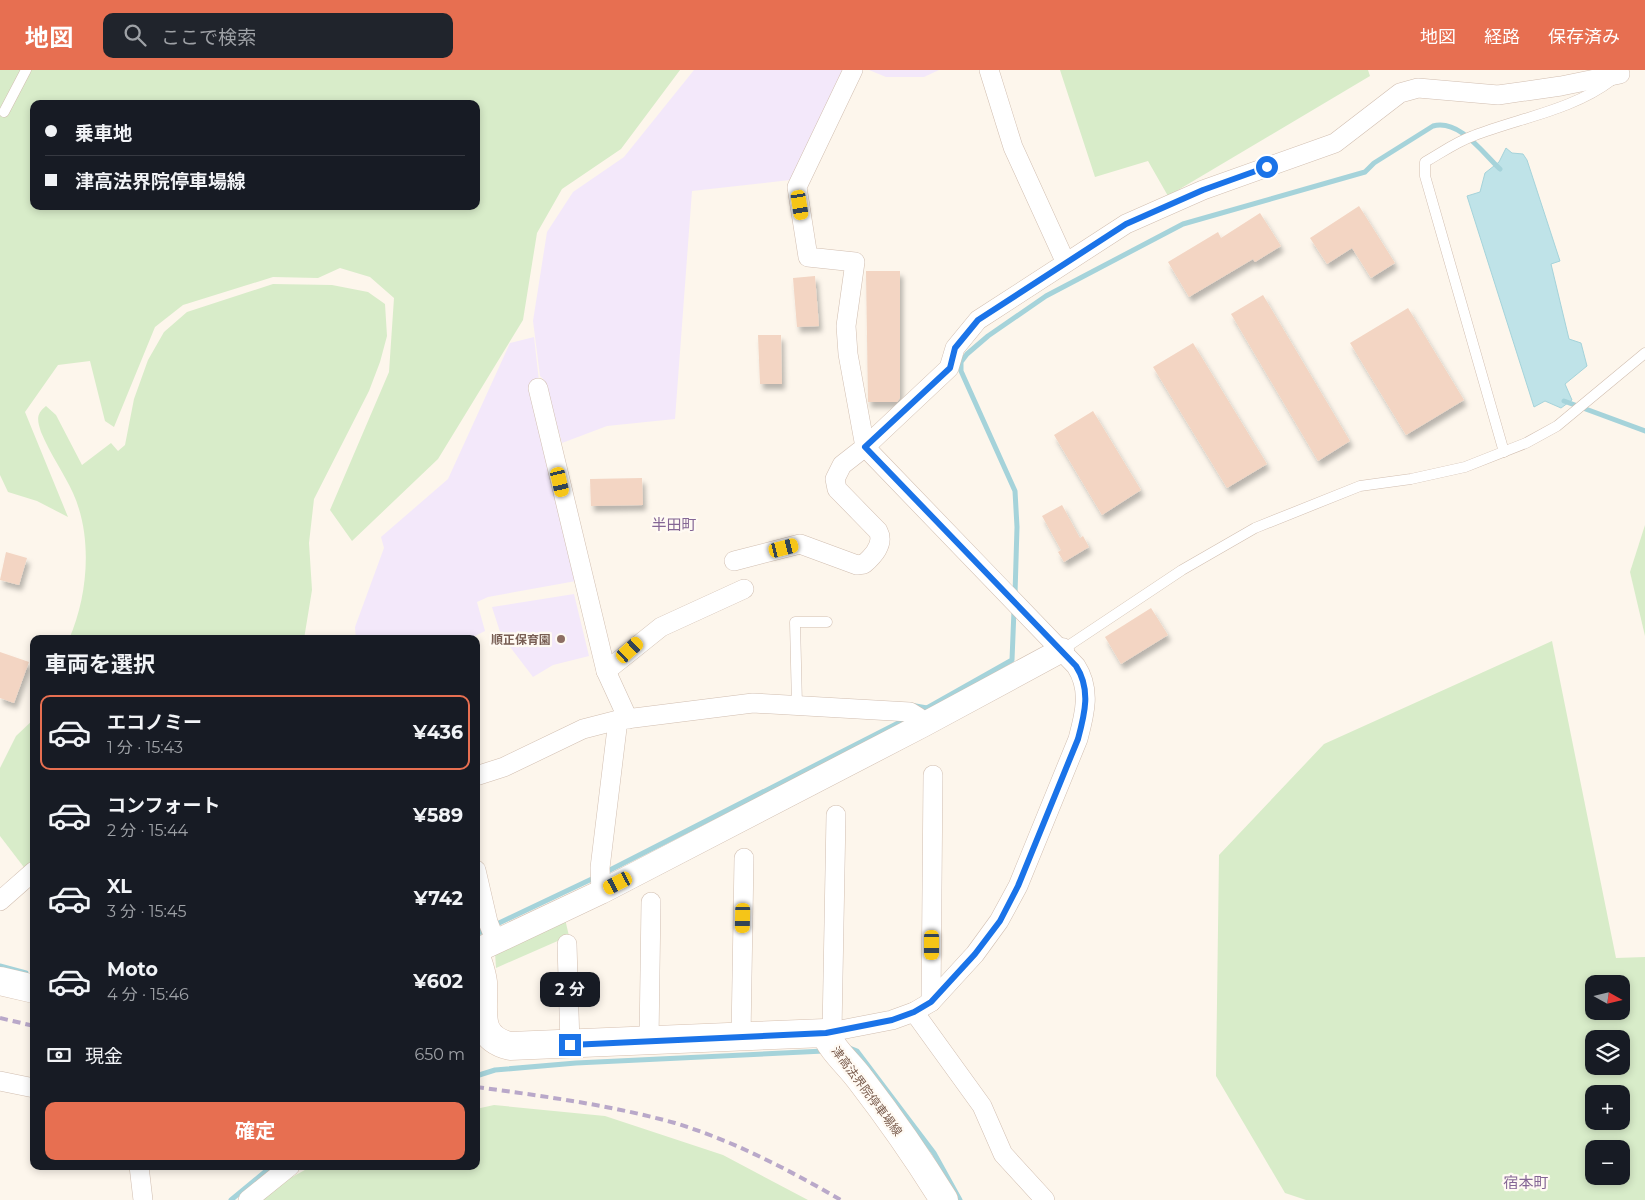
<!DOCTYPE html>
<html lang="ja">
<head>
<meta charset="utf-8">
<style>
  body { margin:0; font-family:Montserrat,"Noto Sans JP",sans-serif; background:#20242c; color:#f1f3f6; height:100vh; display:flex; flex-direction:column; font-size:19px; white-space:nowrap }
  * { box-sizing:border-box; margin:0 }
  p { font-size:16px; color:#9ea1a6 }
  .icon { flex:none; width:28px; height:28px; fill:none; stroke:currentColor; stroke-width:2; stroke-linecap:round; stroke-linejoin:round }
  .map { position:relative; flex:1; overflow:hidden }
  .details { position:absolute; left:30px; top:565px; width:450px; height:535px; display:flex; flex-direction:column; background:#171b24; border-radius:10px; box-shadow:0 2px 8px #0003 }
  .details>* { flex:none }
  .guide { position:absolute; left:30px; top:30px; width:450px; height:110px; border-radius:10px; box-shadow:0 2px 8px #0003; display:grid; align-content:center; height:110px; padding:0 15px; background:#171b24 }
  .needle { width:32px; rotate:98deg }
  .controls { position:absolute; left:1585px; top:905px; display:grid; gap:10px }
  .controls a { display:grid; place-items:center; width:45px; height:45px; border-radius:10px; background:#171b24; box-shadow:0 2px 8px #0003; font-size:25px }
  .end { position:absolute; width:22px; height:22px; margin:-11px; border:6px solid #1a73e8; background:#fff; box-shadow:0 0 0 2px #fff }
  .from { border-radius:50% }
  .bubble { position:absolute; height:35px; border-radius:10px; background:#171b24; box-shadow:0 2px 8px #0003; font-size:16px; font-weight:700; line-height:35px; text-align:center }
  .car { position:absolute; width:15px; height:30px; margin:-15px -8px; border-radius:6px; box-shadow:0 0 4px 1px #0007; background:linear-gradient(#f5c518 24%,#345 0 40%,#f5c518 0 76%,#345 0 86%,#f5c518 0) }
  .guide b { display:flex; align-items:center; gap:18px; height:48px; font-size:19px }
  .guide b+b { border-top:1px solid #363941 }
  .guide i { width:12px; height:12px; background:#f1f3f6 }
  ul { padding:0; list-style:none }
  li { display:flex; align-items:center; gap:15px; height:75px; margin:0 10px 8px; padding:0 5px; border:2px solid transparent; border-radius:10px }
  li div { flex:1 }
  li b { display:block; font-size:19px }
  li em { font-style:normal; font-weight:700 }
  li.on { border-color:#e76f51 }
  li>.icon { width:45px; height:45px; stroke-width:1.5 }
  h2 { padding:0 15px; font-size:22px; line-height:60px }
  .pay { display:flex; align-items:center; gap:12px; height:55px; padding:0 15px; font-size:19px }
  .pay p { margin-inline-start:auto }
  .button { display:flex; gap:10px; margin-top:auto; padding:10px 15px }
  .button a { flex:1; height:58px; border-radius:10px; background:#e76f51; color:#fff; font-size:20px; font-weight:700; line-height:58px; text-align:center }
  header { display:flex; align-items:center; gap:30px; box-sizing:border-box; height:70px; padding:0 25px; background:#e76f51; color:#fff }
  header strong { font-size:24px }
  nav { display:flex; gap:28px; margin-inline-start:auto; font-size:18px }
  .search { width:350px; height:45px; background:#20242c; display:flex; align-items:center; gap:12px; box-sizing:border-box; padding:0 18px; border-radius:10px; color:#9ea1a6; font-size:19px }
  .map>svg:first-child { display:block }
  .education { fill:#f3e8fa }
  .green { fill:#d8ecc9; fill-rule:evenodd }
  .water { fill:#bfe3e8; stroke:#a5d3da }
  .lines { fill:none; stroke-linecap:round; stroke-linejoin:round }
  .stream { stroke:#a5d3da; stroke-width:5 }
  .building { fill:#f3d5c3; filter:url(#shadow) }
  .service-casing { stroke:#d1beb0; stroke-width:11 }
  .minor-casing { stroke:#d1beb0; stroke-width:20 }
  .tertiary-casing { stroke:#d1beb0; stroke-width:25 }
  .secondary-casing { stroke:#d6c0b0; stroke-width:29 }
  .service { stroke:#fff; stroke-width:10 }
  .minor { stroke:#fff; stroke-width:19 }
  .tertiary { stroke:#fff; stroke-width:24 }
  .secondary { stroke:#fff; stroke-width:28 }
  .rail { stroke:#b9a8c9; stroke-width:4; stroke-dasharray:8 5; stroke-linecap:butt }
  .route { stroke:#1a73e8; stroke-width:6 }
  .education-dot { fill:#8d6e63; stroke:#fffaf3; stroke-width:2 }
  .labels { text-anchor:middle; dominant-baseline:central; stroke-width:4.5; stroke-linejoin:round; paint-order:stroke }
  .education-label { font-size:12px; font-weight:bold; fill:#785e54; stroke:#fffaf3; text-anchor:end }
  .street-label { font-size:12px; fill:#7a5c4d; stroke:#fffaf3 }
  .quarter-label { font-size:15px; fill:#846695; stroke:#fffaf3 }
</style>
</head>
<body>
<header>
<strong>地図</strong>
<div class="search"><svg class="icon" aria-label="search" viewBox="0 0 24 24"><circle cx="10" cy="10" r="6"/><path d="M15 15l6 6"/></svg>ここで検索</div>
<nav><a>地図</a><a>経路</a><a>保存済み</a></nav>
</header>
<div class="map">
<svg width="1645" height="1130" viewBox="0 0 1645 1130">
  <defs>
    <filter id="shadow"><feDropShadow dx="3" dy="5.5" stdDeviation="2.5" flood-color="#0004"/></filter>
  </defs>
  <rect width="100%" height="100%" fill="#fdf6ec"/>
  <g class="education">
    <path d="M694 0H843L790 110 692 121 675 349 607 356 562 373 544 310 540 306 533 251 547 162 573 122 624 87Z"/>
    <path d="M869 0H939L924 7H886Z"/>
    <path d="M534 267 539 311 576 511 488 527 477 532 485 561 469 569H356L355 557 384 478 381 467 448 409 510 273Z"/>
    <path d="M574 524 589 586 553 595 533 607 501 565 492 537Z"/>
  </g>
  <g class="green">
    <path d="M0 0H680L621 79 562 119 537 163 523 250 438 389 352 471 330 440 389 302 394 228 370 207 340 198 318 208 273 207 183 235 155 257 114 357 105 351 90 291 58 295 25 342 68 447 37 431 8 422 0 405ZM34 34H476V136H34Z"/>
    <path d="M1060 0H1368L1370 6 1168 126 1148 91 1095 107Z"/>
    <path d="M273 214 332 215 368 222 385 234 387 266 380 292 369 321 314 429 309 473 312 520 304 569H69C88 526 93 467 73 423 64 403 50 384 41 362 37 350 36 344 46 336L56 345 82 395 111 373 118 381 125 375 134 329 148 290 164 262 187 242Z"/>
    <path d="M1645 455V566L1630 502Z"/>
    <path d="M1552 571 1616 888 1645 887V1130H1306L1285 1123 1216 1006 1219 785 1324 674ZM1594 914H1621V941H1594ZM1594 969H1621V996H1594ZM1594 1024H1621V1051H1594ZM1594 1079H1621V1106H1594Z"/>
    <path d="M34 649V792L26 800 0 766V698L16 666Z"/>
    <path d="M565 849 569 866 496 898 495 882Z"/>
    <path d="M494 1035 605 1046 723 1085 808 1130H257L267 1121 312 1096H476V1039Z"/>
  </g>
  <path class="water" d="M1506 78 1512 83 1523 84 1527 90 1560 191 1551 194 1569 269 1581 273 1587 296 1565 314 1572 330 1561 338 1545 331 1534 337 1467 126 1480 122 1485 103 1499 92Z"/>
  <g class="lines">
    <g class="stream">
      <path d="M1564 331 1645 361"/>
      <path d="M1015 524 1017 457 1015 421 961 301V292L967 284 988 266 1046 226 1183 154 1365 102 1374 93 1433 56C1459 49 1482 82 1500 99"/>
      <path d="M910 635 927 638"/>
      <path d="M918 643 1012 590 1014 540"/>
      <path d="M604 803 908 648"/>
      <path d="M477 845 481 862"/>
      <path d="M476 864 596 807"/>
      <path d="M0 896 26 903"/>
      <path d="M847 977 857 981 934 1083 960 1130"/>
      <path d="M476 1006 495 1000 576 993 824 981"/>
      <path d="M231 1130 272 1096"/>
    </g>
  </g>
  <g class="building">
    <path d="M1359 136 1395 193 1371 208 1352 178 1327 194 1310 168Z"/>
    <path d="M1260 143 1281 176 1255 192 1253 189 1189 227 1168 192 1218 162 1221 168Z"/>
    <path d="M866 201H900V328L897 332H868Z"/>
    <path d="M815 206 819 256 797 257 793 208Z"/>
    <path d="M1263 225 1350 371 1318 391 1231 244Z"/>
    <path d="M1408 238 1464 330 1406 365 1350 273Z"/>
    <path d="M758 265H781L782 314H760Z"/>
    <path d="M1193 273 1267 394 1227 418 1153 297Z"/>
    <path d="M1093 341 1141 420 1102 445 1054 365Z"/>
    <path d="M642 408 643 435 591 436 590 409Z"/>
    <path d="M1062 435 1080 468 1083 466 1089 477 1064 492 1058 482 1061 480 1042 446Z"/>
    <path d="M6 482 27 488 19 515 0 510Z"/>
    <path d="M1151 538 1168 565 1121 594 1105 567Z"/>
    <path d="M0 582 29 592 14 633 0 628Z"/>
  </g>
  <g class="lines">
    <defs>
      <g id="service">
        <path d="M4 42 26 0"/>
        <path d="M1504 382 1425 106V92C1441 83 1456 72 1473 66 1519 48 1573 40 1612 10"/>
        <path d="M1062 580 1182 500 1255 458 1360 416 1411 409 1465 397 1526 373 1557 356 1645 283"/>
        <path d="M797 635 795 552H827"/>
      </g>
      <g id="minor">
        <path d="M989 0 1013 77 1065 191"/>
        <path d="M538 318 606 601 628 649"/>
        <path d="M734 491 800 474 857 495 864 494C873 486 885 474 878 461L837 419 835 409 842 395 865 377 848 284 846 256 855 192 808 187 797 117 853 0"/>
        <path d="M606 601 661 557 744 519"/>
        <path d="M476 706 504 697 583 659 618 650 753 633 910 642 918 647 923 655"/>
        <path d="M476 800 488 852 496 872"/>
        <path d="M601 822 600 798 618 650"/>
        <path d="M0 831 34 801"/>
        <path d="M567 874 570 975"/>
        <path d="M931 932 933 705"/>
        <path d="M914 942 982 1036 1003 1084 1045 1130"/>
        <path d="M832 962 836 745"/>
        <path d="M825 963 892 950 914 942 931 932 975 884 999 851 1018 816 1078 669C1085 643 1091 619 1076 596L865 377 949 298 955 278 978 250 1126 154 1203 120 1335 73 1400 23 1418 18 1498 25 1561 16 1620 4"/>
        <path d="M741 967 744 788"/>
        <path d="M649 971 651 832"/>
        <path d="M0 1011 34 1018"/>
        <path d="M139 1096 143 1130"/>
        <path d="M248 1130 290 1096"/>
      </g>
      <path id="tertiary" d="M476 881 601 822 923 655 1062 580"/>
      <g id="secondary">
        <path d="M476 886C479 895 482 903 483 912 485 941 474 967 510 976L825 963C832 980 849 994 860 1009 890 1048 918 1088 944 1130"/>
        <path d="M0 911 34 919"/>
      </g>
    </defs>
    <use href="#service" class="service-casing"/>
    <use href="#minor" class="minor-casing"/>
    <use href="#tertiary" class="tertiary-casing"/>
    <use href="#secondary" class="secondary-casing"/>
    <use href="#service" class="service"/>
    <use href="#minor" class="minor"/>
    <use href="#tertiary" class="tertiary"/>
    <use href="#secondary" class="secondary"/>
    <g class="rail">
      <path d="M0 948 34 956"/>
      <path d="M476 1017C543 1026 610 1035 675 1053 734 1071 789 1100 841 1130"/>
    </g>
  </g>
  <g class="lines">
    <path class="route" d="M570 975 826 963 892 950 914 942 931 932 975 884 1000 851 1018 816 1078 669C1085 643 1091 619 1076 596L865 377 950 298 955 278 978 250 1126 154 1203 120 1267 97"/>
  </g>
  <circle class="education-dot" cx="561" cy="569" r="5"/>
  <g class="labels">
    <g class="education-label">
      <text x="551" y="569">順正保育園</text>
    </g>
    <g class="street-label">
      <text transform="translate(867 1021) rotate(53)">津高法界院停車場線</text>
    </g>
    <g class="quarter-label">
      <text x="674" y="454">半田町</text>
      <text x="1526" y="1112">宿本町</text>
    </g>
  </g>
</svg>
<div class="controls">
<a><svg class="needle" viewBox="-14 -14 28 28"><path d="M0-13l5 13h-10z" fill="#e53935"/><path d="M0 13l5-13h-10z" fill="#9ea1a6"/></svg></a>
<a><svg class="icon" aria-label="layers" viewBox="0 0 24 24"><path d="M12 4l9 5-9 5-9-5zM3 14l9 5 9-5"/></svg></a>
<a>+</a>
<a>−</a>
</div>
<i class="end from" style="left:1267px;top:97px"></i>
<i class="end" style="left:570px;top:975px"></i>
<div class="bubble" style="left:540px;top:902px;width:60px">2 分</div>
<i class="car" style="left:800px;top:135px;rotate:171deg"></i>
<i class="car" style="left:560px;top:412px;rotate:167deg"></i>
<i class="car" style="left:784px;top:478px;rotate:76deg"></i>
<i class="car" style="left:630px;top:580px;rotate:48deg"></i>
<i class="car" style="left:618px;top:813px;rotate:243deg"></i>
<i class="car" style="left:743px;top:848px;rotate:181deg"></i>
<i class="car" style="left:932px;top:875px;rotate:180deg"></i>
<div class="guide">
<b><i class="from"></i>乗車地</b>
<b><i></i>津高法界院停車場線</b>
</div>
<section class="details">
<h2>車両を選択</h2>
<ul>
<li class="on"><svg class="icon" aria-label="car" viewBox="0 0 24 24"><path d="M5 17H2v-5l4-1 3-4h7l3 4 3 1v5h-3M9 17h6M6 11h13"/><circle cx="7" cy="17" r="2"/><circle cx="17" cy="17" r="2"/></svg><div><b>エコノミー</b><p>1 分 · 15:43</p></div><em>¥436</em></li>
<li><svg class="icon" aria-label="car" viewBox="0 0 24 24"><path d="M5 17H2v-5l4-1 3-4h7l3 4 3 1v5h-3M9 17h6M6 11h13"/><circle cx="7" cy="17" r="2"/><circle cx="17" cy="17" r="2"/></svg><div><b>コンフォート</b><p>2 分 · 15:44</p></div><em>¥589</em></li>
<li><svg class="icon" aria-label="car" viewBox="0 0 24 24"><path d="M5 17H2v-5l4-1 3-4h7l3 4 3 1v5h-3M9 17h6M6 11h13"/><circle cx="7" cy="17" r="2"/><circle cx="17" cy="17" r="2"/></svg><div><b>XL</b><p>3 分 · 15:45</p></div><em>¥742</em></li>
<li><svg class="icon" aria-label="car" viewBox="0 0 24 24"><path d="M5 17H2v-5l4-1 3-4h7l3 4 3 1v5h-3M9 17h6M6 11h13"/><circle cx="7" cy="17" r="2"/><circle cx="17" cy="17" r="2"/></svg><div><b>Moto</b><p>4 分 · 15:46</p></div><em>¥602</em></li>
</ul>
<div class="pay"><svg class="icon" aria-label="cash" viewBox="0 0 24 24"><path d="M3 7h18v10H3z"/><circle cx="12" cy="12" r="2"/></svg>現金<p>650 m</p></div>
<div class="button"><a>確定</a></div>
</section>
</div>
</body>
</html>
